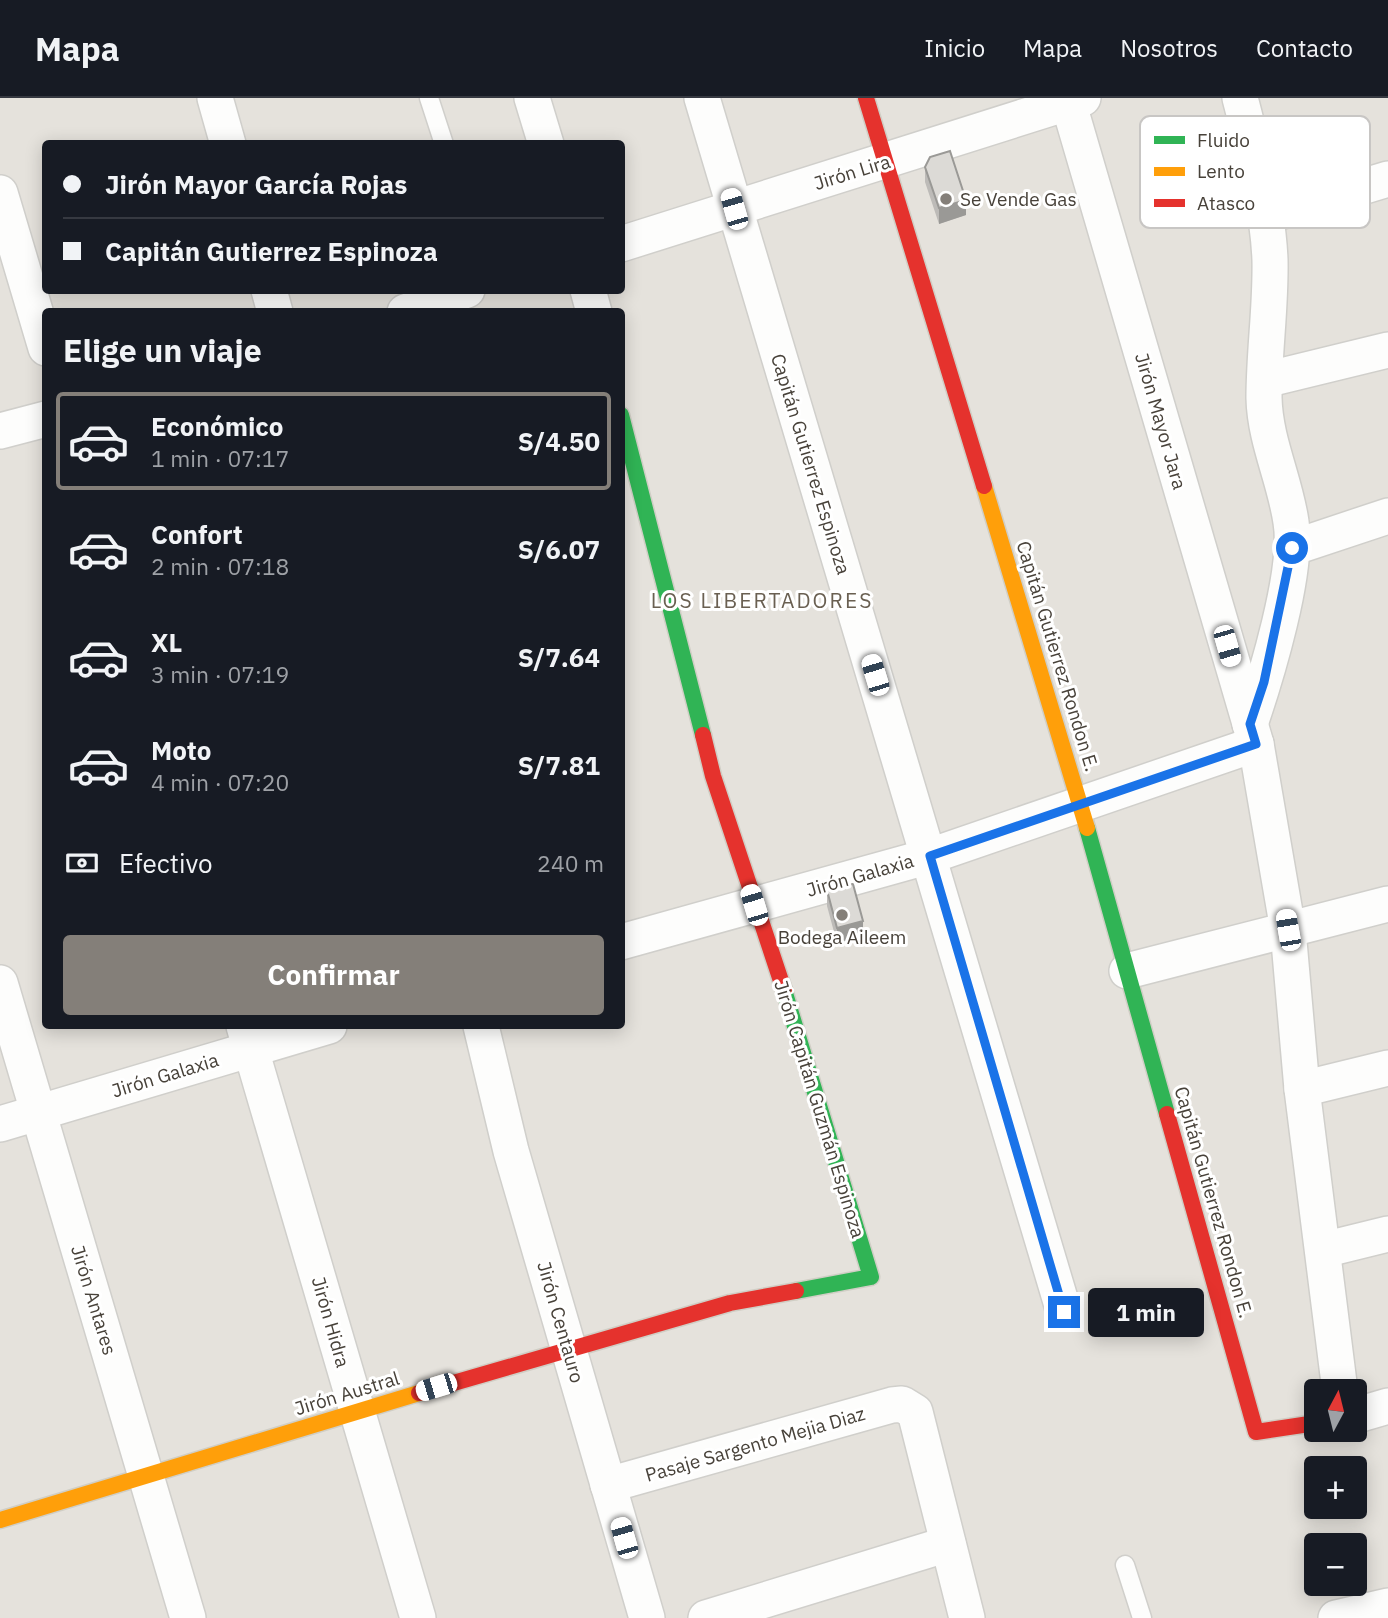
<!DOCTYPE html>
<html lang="es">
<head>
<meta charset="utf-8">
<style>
  body { margin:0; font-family:"IBM Plex Sans",sans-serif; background:#20242c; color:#f1f3f6; height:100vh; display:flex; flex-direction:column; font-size:26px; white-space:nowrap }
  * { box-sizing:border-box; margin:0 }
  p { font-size:23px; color:#9ea1a6 }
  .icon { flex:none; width:38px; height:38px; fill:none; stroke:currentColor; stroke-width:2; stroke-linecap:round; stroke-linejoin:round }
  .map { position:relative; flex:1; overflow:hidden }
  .side { position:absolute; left:42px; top:210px; width:583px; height:721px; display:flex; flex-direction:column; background:#171b24; border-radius:7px; box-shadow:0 4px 18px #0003 }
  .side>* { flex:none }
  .guide { position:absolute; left:42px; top:42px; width:583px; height:154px; border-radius:7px; box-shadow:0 4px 18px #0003; display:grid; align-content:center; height:154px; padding:0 21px; background:#171b24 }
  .needle { width:46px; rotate:7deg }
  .controls { position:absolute; left:1304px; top:1281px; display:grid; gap:14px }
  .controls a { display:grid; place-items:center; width:63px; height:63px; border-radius:7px; background:#171b24; box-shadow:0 4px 18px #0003; font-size:35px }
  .end { position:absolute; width:32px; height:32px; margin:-16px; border:9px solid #1a73e8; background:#fff; box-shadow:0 0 0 4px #fff }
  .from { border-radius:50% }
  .bubble { position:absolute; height:49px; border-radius:7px; background:#171b24; box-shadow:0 4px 18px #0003; font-size:23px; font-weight:700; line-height:49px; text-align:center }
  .car { position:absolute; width:21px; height:42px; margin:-21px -10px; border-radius:9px; box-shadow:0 0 5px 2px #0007; background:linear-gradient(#fff 24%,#345 0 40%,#fff 0 76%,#345 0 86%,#fff 0) }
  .guide b { display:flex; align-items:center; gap:24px; height:66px; font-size:26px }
  .guide b+b { border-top:2px solid #363941 }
  .guide i { width:18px; height:18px; background:#f1f3f6 }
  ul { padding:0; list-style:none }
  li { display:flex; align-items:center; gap:21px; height:98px; margin:0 14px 10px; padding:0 7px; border:4px solid transparent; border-radius:7px }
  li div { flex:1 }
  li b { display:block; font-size:26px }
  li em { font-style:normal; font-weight:700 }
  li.on { border-color:#847f79 }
  li>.icon { width:63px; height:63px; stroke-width:1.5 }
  h2 { padding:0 21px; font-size:32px; line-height:84px }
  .pay { display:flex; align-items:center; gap:18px; height:77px; padding:0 21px; font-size:26px }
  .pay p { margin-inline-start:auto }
  .cta { display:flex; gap:14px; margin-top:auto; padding:14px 21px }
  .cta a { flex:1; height:80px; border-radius:7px; background:#847f79; color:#fff; font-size:28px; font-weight:700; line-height:80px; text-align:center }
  header { display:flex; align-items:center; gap:42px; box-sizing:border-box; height:98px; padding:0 35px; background:#171b24; border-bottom:2px solid #363941 }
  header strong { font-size:33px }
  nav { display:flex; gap:38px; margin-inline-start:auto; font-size:24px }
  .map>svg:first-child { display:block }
  .residential { fill:#e5e2dc; fill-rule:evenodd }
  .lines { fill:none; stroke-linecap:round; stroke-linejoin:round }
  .lane-casing { stroke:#d0cfcb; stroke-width:21 }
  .street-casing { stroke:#d0cfcb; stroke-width:38 }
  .fast-casing { stroke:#d0cec5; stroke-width:19 }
  .slow-casing { stroke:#d0cec5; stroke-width:19 }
  .jam-casing { stroke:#d0cec5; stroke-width:19 }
  .lane { stroke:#fdfdfc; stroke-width:18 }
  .street { stroke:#fdfdfc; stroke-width:35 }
  .fast { stroke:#30b455; stroke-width:16 }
  .slow { stroke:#ff9f0a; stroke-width:16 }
  .jam { stroke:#e5322d; stroke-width:16 }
  .wall { fill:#bdbbb8 }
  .shaded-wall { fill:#9a9996 }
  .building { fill:#dcdad6; stroke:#9a9996; stroke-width:2 }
  .route { stroke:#1a73e8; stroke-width:9 }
  .poi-dot { fill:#847f79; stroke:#fff; stroke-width:2.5 }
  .labels { text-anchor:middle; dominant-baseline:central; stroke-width:6; stroke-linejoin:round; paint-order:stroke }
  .street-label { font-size:19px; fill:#48423a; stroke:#fff }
  .poi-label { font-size:19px; fill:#48423a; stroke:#fff; text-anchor:start }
  .neighbourhood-label { font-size:21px; letter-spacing:2px; fill:#6a6052; stroke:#fff }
  .key { fill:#fff; stroke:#c8c6c4; stroke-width:2 }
  .key-label { font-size:19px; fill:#48423a }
</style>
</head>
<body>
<header>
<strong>Mapa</strong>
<nav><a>Inicio</a><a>Mapa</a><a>Nosotros</a><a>Contacto</a></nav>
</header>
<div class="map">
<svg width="1388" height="1520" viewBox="0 0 1388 1520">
  <rect width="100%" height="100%" fill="#f2f1ee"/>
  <path class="residential" d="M0 0H1388V1520H0ZM46 46H621V192H46ZM46 214H621V928H46ZM1316 1293H1354V1332H1316ZM1316 1370H1354V1409H1316ZM1316 1447H1354V1486H1316Z"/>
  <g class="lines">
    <defs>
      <g id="lane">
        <path d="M429 0 444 46"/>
        <path d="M1125 1467 1142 1520"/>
      </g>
      <g id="street">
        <path d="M215 0 228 46"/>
        <path d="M532 0 546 46"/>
        <path d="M702 0 1064 1214"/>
        <path d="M1067 0 1256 646 1288 832 1302 991 1340 1293"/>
        <path d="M1240 0C1253 49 1268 111 1270 162 1271 208 1264 254 1264 300 1265 343 1285 382 1291 424 1299 472 1266 579 1250 626"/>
        <path d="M0 95 46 250"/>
        <path d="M1263 119 1388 81"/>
        <path d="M621 146 1083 0"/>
        <path d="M269 192 275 214"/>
        <path d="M588 192 594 214"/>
        <path d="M405 214 467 192"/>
        <path d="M1265 282 1388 252"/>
        <path d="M0 333 46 321"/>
        <path d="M1292 450 1388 418"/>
        <path d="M621 844 930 758 1256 646"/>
        <path d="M1127 873 1388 806"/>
        <path d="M0 885 188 1520"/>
        <path d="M244 928 418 1520"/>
        <path d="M481 928 511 1053 647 1520"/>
        <path d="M1302 991 1388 970"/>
        <path d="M0 1026 329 928"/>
        <path d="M1323 1152 1388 1136"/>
        <path d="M1354 1318 1388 1308"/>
        <path d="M608 1387 892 1307 902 1306 915 1314 967 1520"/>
        <path d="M706 1520 948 1446"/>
        <path d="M1336 1520 1388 1508"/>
      </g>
      <g id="fast">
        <path d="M621 317 703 637"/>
        <path d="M1087 730 1167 1016"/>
        <path d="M784 892 871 1179 796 1193"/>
      </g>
      <g id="slow">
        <path d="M984 388 1087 730"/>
        <path d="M0 1422 419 1295"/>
      </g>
      <g id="jam">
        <path d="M866 0 984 388"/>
        <path d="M703 637 713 678 784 892"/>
        <path d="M1167 1016 1256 1334 1316 1325"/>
        <path d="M419 1295 730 1205 796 1193"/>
      </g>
    </defs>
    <use href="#lane" class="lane-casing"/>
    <use href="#street" class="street-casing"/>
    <use href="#fast" class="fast-casing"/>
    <use href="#slow" class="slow-casing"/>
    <use href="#jam" class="jam-casing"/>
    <use href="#lane" class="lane"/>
    <use href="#street" class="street"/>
    <use href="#fast" class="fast"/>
    <use href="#slow" class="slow"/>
    <use href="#jam" class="jam"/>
  </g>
  <g class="wall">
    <path d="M925 69 966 117 939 126 925 84Z"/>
    <path d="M827 792 863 839 837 845 827 808Z"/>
  </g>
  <g class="shaded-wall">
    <path d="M966 102V117L939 126V110Z"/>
    <path d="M863 823V839L837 845V830Z"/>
  </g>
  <g class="building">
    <path d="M950 53 966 102 939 110 925 69 930 59Z"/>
    <path d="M853 786 863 823 837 830 827 792Z"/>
  </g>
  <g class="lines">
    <path class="route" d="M1064 1214 930 758 1256 646 1250 626 1264 584 1292 450"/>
  </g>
  <g class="poi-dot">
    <circle cx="946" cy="101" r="7"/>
    <circle cx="842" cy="817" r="7"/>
  </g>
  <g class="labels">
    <g class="street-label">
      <text transform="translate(852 74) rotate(-17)">Jirón Lira</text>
      <text transform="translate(1161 323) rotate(74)">Jirón Mayor Jara</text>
      <text transform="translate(811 366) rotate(73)">Capitán Gutierrez Espinoza</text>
      <text transform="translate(1058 558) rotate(73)">Capitán Gutierrez Rondon E.</text>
      <text transform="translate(860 777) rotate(-16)">Jirón Galaxia</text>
      <text transform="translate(165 977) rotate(-17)">Jirón Galaxia</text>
      <text transform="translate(820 1011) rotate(73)">Jirón Capitán Guzmán Espinoza</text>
      <text transform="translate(1214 1104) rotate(74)">Capitán Gutierrez Rondon E.</text>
      <text transform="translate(94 1202) rotate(73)">Jirón Antares</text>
      <text transform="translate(331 1224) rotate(74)">Jirón Hidra</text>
      <text transform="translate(561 1224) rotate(74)">Jirón Centauro</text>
      <text transform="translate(347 1295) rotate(-17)">Jirón Austral</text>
      <text transform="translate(755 1346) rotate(-16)">Pasaje Sargento Mejia Diaz</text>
    </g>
    <g class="poi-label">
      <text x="960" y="101">Se Vende Gas</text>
      <text x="842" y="839" text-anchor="middle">Bodega Aileem</text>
    </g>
    <g class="neighbourhood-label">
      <text x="762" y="502">LOS LIBERTADORES</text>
    </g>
  </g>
  <rect x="1140" y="18" width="230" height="112" rx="10" class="key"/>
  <rect x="1154" y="38" width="31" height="8" fill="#30b455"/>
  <rect x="1154" y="69" width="31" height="9" fill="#ff9f0a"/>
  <rect x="1154" y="101" width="31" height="8" fill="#e5322d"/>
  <g class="key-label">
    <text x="1197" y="49">Fluido</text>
    <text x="1197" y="80">Lento</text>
    <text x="1197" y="112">Atasco</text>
  </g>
</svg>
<div class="controls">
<a><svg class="needle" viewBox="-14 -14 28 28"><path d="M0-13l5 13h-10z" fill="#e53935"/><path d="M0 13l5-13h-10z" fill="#9ea1a6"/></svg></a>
<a>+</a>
<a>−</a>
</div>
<i class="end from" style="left:1292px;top:450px"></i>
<i class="end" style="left:1064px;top:1214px"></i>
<div class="bubble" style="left:1088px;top:1190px;width:116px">1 min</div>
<i class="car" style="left:734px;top:111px;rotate:344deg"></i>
<i class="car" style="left:1227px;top:548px;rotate:164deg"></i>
<i class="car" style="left:875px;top:577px;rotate:343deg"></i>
<i class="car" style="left:754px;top:807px;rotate:343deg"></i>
<i class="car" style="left:1288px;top:832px;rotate:350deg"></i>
<i class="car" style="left:436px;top:1289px;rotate:253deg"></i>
<i class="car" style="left:624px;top:1440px;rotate:344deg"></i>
<div class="guide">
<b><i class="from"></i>Jirón Mayor García Rojas</b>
<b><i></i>Capitán Gutierrez Espinoza</b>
</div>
<section class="side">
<h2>Elige un viaje</h2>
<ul>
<li class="on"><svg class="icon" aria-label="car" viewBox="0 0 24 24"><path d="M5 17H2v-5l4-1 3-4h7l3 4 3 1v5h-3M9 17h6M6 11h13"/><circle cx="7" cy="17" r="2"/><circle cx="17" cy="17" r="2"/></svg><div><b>Económico</b><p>1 min · 07:17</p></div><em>S/4.50</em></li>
<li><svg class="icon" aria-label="car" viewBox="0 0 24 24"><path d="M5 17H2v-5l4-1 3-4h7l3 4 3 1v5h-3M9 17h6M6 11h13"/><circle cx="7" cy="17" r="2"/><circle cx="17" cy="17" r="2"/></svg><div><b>Confort</b><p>2 min · 07:18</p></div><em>S/6.07</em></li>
<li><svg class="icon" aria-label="car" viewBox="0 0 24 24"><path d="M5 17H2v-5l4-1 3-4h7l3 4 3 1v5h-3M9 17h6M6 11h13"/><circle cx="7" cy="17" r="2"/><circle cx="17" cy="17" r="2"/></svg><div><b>XL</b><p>3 min · 07:19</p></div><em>S/7.64</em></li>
<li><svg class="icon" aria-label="car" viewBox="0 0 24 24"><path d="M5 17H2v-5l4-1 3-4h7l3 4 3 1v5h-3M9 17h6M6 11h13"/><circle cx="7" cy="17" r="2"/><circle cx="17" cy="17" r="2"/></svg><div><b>Moto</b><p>4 min · 07:20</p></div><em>S/7.81</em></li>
</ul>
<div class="pay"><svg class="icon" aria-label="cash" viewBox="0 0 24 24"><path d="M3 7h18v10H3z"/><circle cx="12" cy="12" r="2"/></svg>Efectivo<p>240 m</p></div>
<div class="cta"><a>Confirmar</a></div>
</section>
</div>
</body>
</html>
